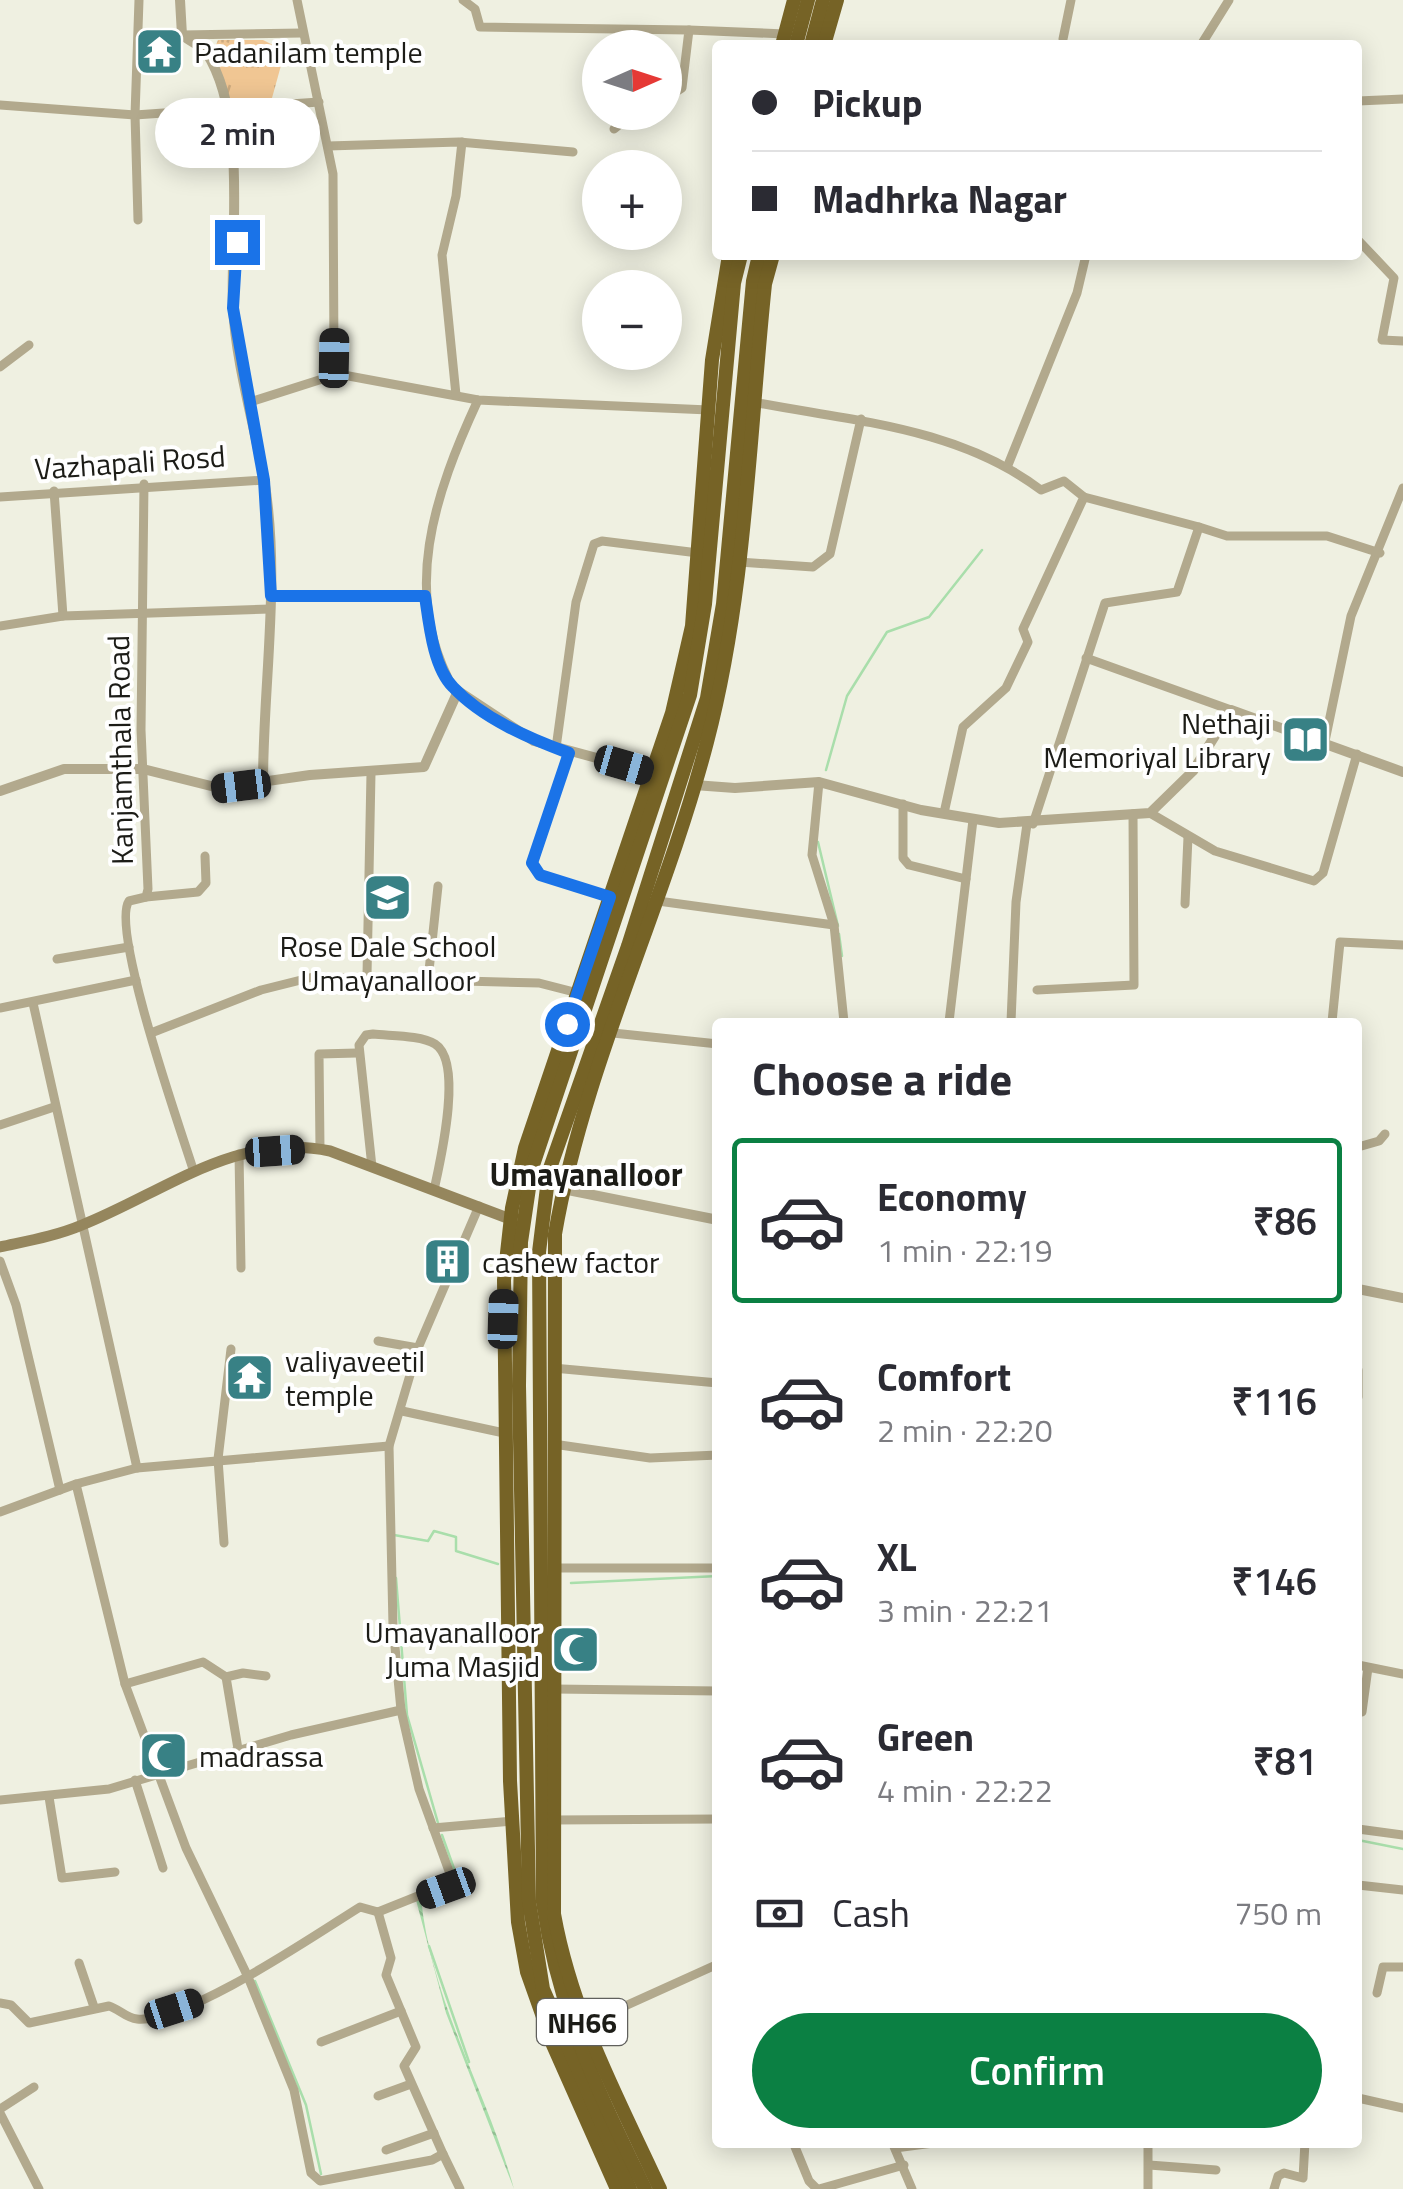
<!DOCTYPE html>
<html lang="en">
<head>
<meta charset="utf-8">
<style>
  body { margin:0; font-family:"Titillium Web",sans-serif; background:#f2f2f3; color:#2b2b33; height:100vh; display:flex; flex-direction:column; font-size:38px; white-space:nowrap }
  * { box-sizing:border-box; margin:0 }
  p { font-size:32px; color:#7c7c81 }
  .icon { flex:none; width:55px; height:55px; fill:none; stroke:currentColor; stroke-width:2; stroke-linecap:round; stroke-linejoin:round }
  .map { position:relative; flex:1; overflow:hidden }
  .side { position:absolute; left:712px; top:1018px; width:650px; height:1130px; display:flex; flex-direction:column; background:#fff; border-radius:10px; box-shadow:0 5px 25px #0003 }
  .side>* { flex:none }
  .banner { position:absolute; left:712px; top:40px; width:650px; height:220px; border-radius:10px; box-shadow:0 5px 25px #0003; display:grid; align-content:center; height:220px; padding:0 40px; background:#fff }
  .needle { width:65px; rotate:87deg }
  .controls { position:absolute; left:582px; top:30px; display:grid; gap:20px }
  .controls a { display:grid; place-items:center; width:100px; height:100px; border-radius:50%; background:#fff; box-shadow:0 5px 25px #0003; font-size:50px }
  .end { position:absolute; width:45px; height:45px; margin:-22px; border:12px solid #1a73e8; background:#fff; box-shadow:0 0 0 5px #fff }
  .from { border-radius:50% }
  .bubble { position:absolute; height:70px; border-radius:35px; background:#fff; box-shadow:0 5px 25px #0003; font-size:32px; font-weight:600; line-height:70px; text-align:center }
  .car { position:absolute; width:30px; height:60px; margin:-30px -15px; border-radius:12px; box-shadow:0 0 8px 2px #0007; background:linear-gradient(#222 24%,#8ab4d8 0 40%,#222 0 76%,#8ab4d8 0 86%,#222 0) }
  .banner b { display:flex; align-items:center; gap:35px; height:95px; font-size:38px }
  .banner b+b { border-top:2px solid #e1e1e2 }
  .banner i { width:25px; height:25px; background:#2b2b33 }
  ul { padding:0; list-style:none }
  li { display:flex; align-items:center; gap:30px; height:165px; margin:0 20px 15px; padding:0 20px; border:5px solid transparent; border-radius:10px }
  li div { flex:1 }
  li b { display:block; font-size:38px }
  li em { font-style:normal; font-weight:600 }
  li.on { border-color:#0b8043 }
  li>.icon { width:90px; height:90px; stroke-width:1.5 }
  h2 { padding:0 40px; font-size:45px; line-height:120px }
  .pay { display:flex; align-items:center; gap:25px; height:110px; padding:0 40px; font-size:38px }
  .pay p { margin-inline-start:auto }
  .button { display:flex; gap:20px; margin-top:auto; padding:20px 40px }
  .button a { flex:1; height:115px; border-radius:60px; background:#0b8043; color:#fff; font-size:40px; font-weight:600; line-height:115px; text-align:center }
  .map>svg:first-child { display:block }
  .park { fill:url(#park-tufts) }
  .water { fill:url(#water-waves) }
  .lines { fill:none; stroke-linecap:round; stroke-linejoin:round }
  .stream { stroke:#a9deab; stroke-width:2.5 }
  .minor { stroke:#b2a98d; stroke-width:9 }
  .tertiary { stroke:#b2a98d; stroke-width:10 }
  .secondary { stroke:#95865d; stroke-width:11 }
  .trunk { stroke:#766326; stroke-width:14 }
  .route { stroke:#1a73e8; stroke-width:12 }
  .labels { text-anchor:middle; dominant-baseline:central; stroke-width:8; stroke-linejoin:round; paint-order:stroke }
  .shield { fill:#fff; stroke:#60605d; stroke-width:2.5 }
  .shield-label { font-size:28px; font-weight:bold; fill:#1c1c17 }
  .poi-label { font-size:30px; fill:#1c1c17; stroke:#fff; text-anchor:start }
  .street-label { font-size:30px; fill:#1c1c17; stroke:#fff }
  .neighbourhood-label { font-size:32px; font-weight:bold; fill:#1c1c17; stroke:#fff }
</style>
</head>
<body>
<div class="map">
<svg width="1403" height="2189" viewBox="0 0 1403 2189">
  <defs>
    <pattern id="park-tufts" width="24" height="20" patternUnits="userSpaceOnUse" patternTransform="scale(2.5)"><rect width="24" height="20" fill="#f0c693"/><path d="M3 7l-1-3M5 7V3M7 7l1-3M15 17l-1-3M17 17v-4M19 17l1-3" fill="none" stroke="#cdaa7e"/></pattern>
    <pattern id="water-waves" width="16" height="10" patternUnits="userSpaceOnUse" patternTransform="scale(2.5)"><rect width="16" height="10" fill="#a9deab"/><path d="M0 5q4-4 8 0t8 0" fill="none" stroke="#91be92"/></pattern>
  </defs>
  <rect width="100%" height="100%" fill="#eff0e1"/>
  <path class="park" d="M218 40H263L285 51 272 98H226L212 55Z"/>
  <path class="water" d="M421 1898C431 2001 487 2091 514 2189L446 2013 416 1900Z"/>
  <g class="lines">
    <g class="stream">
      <path d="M826 770 847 696 887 632 929 617 982 550"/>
      <path d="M818 842 838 926"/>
      <path d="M839 934 842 956"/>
      <path d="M394 1535 428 1541 434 1531 456 1537V1551L498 1564"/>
      <path d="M396 1578 407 1715 438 1823"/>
      <path d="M571 1583 718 1576"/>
      <path d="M1358 1840 1403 1849"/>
      <path d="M420 1905 456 1894 457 1877 442 1835"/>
      <path d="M429 1946 469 2062"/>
      <path d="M255 1981 306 2105 321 2174"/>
    </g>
    <g class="minor">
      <path d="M297 0 333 174 334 358 338 374 478 400 709 410"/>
      <path d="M463 0 475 9 480 27 689 30 682 88 665 99"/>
      <path d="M689 30 785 34"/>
      <path d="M182 35 302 33"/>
      <path d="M1063 39 1071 0"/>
      <path d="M1201 45 1229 0"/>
      <path d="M1358 101 1403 99"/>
      <path d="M0 105 135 115 319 102"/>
      <path d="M614 129 635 112"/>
      <path d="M328 146 459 142 573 152"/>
      <path d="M138 220 135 115 139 0"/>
      <path d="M1358 240 1394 278 1382 340 1403 341"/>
      <path d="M0 367 29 345"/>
      <path d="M456 395 442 255 456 196 462 142"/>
      <path d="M250 402 338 374"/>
      <path d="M753 402C851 421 958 427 1041 490L1064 481 1084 497 1023 629 1028 642 1006 688 963 727 944 813"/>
      <path d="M1008 465 1077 293 1086 255"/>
      <path d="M144 484 141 730 148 889 146 897 129 901C110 928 180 1128 193 1169"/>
      <path d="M54 491 63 616"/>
      <path d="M0 497 264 480"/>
      <path d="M1084 497 1199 527"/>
      <path d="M739 562 813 567 830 554 861 419"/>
      <path d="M271 596H425"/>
      <path d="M0 626 63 616 270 609"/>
      <path d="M1086 658 1231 710"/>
      <path d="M455 691C399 595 435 493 478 400"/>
      <path d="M1325 741 1351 616 1403 488"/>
      <path d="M556 748 576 602 594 544 602 541 698 553"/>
      <path d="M569 753 533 863 540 875 610 897"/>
      <path d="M819 782 812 855 834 925 844 1022"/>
      <path d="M903 804V858L909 865 966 879"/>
      <path d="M1150 813 1215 851 1314 881 1323 873 1357 754"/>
      <path d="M1033 824 1105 603 1177 592 1199 527 1227 536H1327L1380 553"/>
      <path d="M146 897 198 892 206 883 205 856"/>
      <path d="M658 901 834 925"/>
      <path d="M1185 904 1188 837"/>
      <path d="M57 959 129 947"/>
      <path d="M367 975 371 773"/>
      <path d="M428 980 438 886"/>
      <path d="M1037 990 1134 985 1133 814"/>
      <path d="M33 1003 137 1468"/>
      <path d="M0 1008 136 980"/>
      <path d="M949 1022 973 820"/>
      <path d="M1011 1022 1016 902 1027 824"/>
      <path d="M1332 1022 1340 942 1403 945"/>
      <path d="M151 1033 261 990 313 977 539 983 578 993"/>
      <path d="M613 1033 718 1044"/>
      <path d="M0 1125 54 1107"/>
      <path d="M1358 1147 1379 1141 1385 1134"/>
      <path d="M320 1149 319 1054 357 1053"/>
      <path d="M239 1154 241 1268"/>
      <path d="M372 1167 359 1045 366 1035 373 1034C390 1036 421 1035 435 1044 464 1062 440 1162 434 1190"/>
      <path d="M0 1261 16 1305 60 1490"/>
      <path d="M378 1341 418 1348"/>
      <path d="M553 1368 718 1383"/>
      <path d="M1358 1370V1397"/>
      <path d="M402 1411 504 1433"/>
      <path d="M553 1444 650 1458 718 1455"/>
      <path d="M76 1484 137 1468 389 1446"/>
      <path d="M0 1512 76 1484 125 1684 186 1848 248 1977 294 2090 311 2173 320 2181 432 2160 443 2154 404 2066 416 2047 386 1975 391 1958 378 1912"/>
      <path d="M224 1543 218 1459 231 1349"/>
      <path d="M554 1568H718"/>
      <path d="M1358 1665 1403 1674"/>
      <path d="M125 1684 203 1662 226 1677"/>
      <path d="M554 1689 718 1691"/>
      <path d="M1362 1712 1368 1668"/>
      <path d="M238 1749 226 1677 243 1673 266 1676"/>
      <path d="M135 1780 163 1868"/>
      <path d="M49 1797 62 1878 115 1872"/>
      <path d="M0 1800 109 1789 291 1735 401 1710"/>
      <path d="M554 1820 718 1819"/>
      <path d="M433 1828 512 1821"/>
      <path d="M1358 1829 1403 1835"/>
      <path d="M1358 1885 1403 1890"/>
      <path d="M79 1963 94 2007"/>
      <path d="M1377 1993 1383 1967H1403"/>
      <path d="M0 2003 11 2005 29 2023 109 2006C119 2009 126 2018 137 2019 185 2024 315 1935 360 1907L378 1912 453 1882 419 1789 401 1710 393 1626 389 1446 418 1348 479 1206"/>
      <path d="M583 2025 718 1964"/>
      <path d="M321 2042 401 2011"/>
      <path d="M378 2096 411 2084"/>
      <path d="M1358 2098 1403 2108"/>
      <path d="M0 2109 34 2087"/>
      <path d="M0 2113 39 2189"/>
      <path d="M793 2142 809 2181 817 2189"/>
      <path d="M892 2142 912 2189"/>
      <path d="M1148 2142V2189"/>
      <path d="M895 2148 941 2142"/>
      <path d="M386 2150 434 2133"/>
      <path d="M443 2154 460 2189"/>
      <path d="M1149 2165 1216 2170"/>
      <path d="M819 2189 904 2165"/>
      <path d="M1274 2189 1278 2176 1284 2173 1303 2178 1305 2142"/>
    </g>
    <g class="tertiary">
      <path d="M180 0 182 35C189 41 202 46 206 52 248 117 230 234 233 307 236 364 254 423 264 479 281 579 263 683 263 783"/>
      <path d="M694 785 735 788 819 782 921 810 999 823 1150 813 1193 771 1231 710 1403 772"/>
      <path d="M0 791 64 769H143L219 788 310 775 424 767 458 691 534 741 652 773"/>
      <path d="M563 1189 718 1220"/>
      <path d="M1358 1289 1403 1298"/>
    </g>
    <path class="secondary" d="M0 1247C27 1241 56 1236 82 1225 163 1193 237 1131 330 1151L510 1219"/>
    <g class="trunk">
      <path d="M782 45 794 0"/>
      <path d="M796 45 808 0"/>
      <path d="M811 45 823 0"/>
      <path d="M824 45 837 0"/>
      <path d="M617 2189 553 2045 527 1972 518 1922 510 1781 504 1280 512 1208 525 1148 672 713 692 626 712 360 729 255"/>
      <path d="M630 2189 543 1989 529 1901 519 1386 521 1242 532 1168 690 695 705 604 734 283 741 255"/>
      <path d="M645 2189C598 2090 558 2012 543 1902L539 1252 549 1171 628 946 707 698 723 604 753 281 759 255"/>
      <path d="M660 2189C618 2098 572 2014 554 1914L555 1234C584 1065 664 907 707 742 746 593 749 437 765 284L773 255"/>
    </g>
  </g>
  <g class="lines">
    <path class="route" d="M237 242 233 308 264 480 271 596H425C429 623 433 667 453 687 482 718 528 738 569 753L532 863 540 875 610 897 567 1024"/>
  </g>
  <defs>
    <symbol id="temple-square" viewBox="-11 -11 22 22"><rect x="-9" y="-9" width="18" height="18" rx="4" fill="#388185" stroke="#fff"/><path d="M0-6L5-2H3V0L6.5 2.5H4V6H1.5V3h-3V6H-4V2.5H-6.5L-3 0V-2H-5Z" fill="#fff"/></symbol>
    <symbol id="library-square" viewBox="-11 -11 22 22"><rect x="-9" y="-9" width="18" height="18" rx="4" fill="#388185" stroke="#fff"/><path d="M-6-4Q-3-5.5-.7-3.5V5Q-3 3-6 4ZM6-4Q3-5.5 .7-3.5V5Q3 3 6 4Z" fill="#fff"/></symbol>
    <symbol id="school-square" viewBox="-11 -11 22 22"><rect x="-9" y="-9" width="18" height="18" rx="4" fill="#388185" stroke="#fff"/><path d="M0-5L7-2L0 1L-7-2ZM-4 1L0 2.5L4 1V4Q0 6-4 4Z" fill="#fff"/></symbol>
    <symbol id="building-square" viewBox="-11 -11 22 22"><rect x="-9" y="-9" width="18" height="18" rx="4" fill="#388185" stroke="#fff"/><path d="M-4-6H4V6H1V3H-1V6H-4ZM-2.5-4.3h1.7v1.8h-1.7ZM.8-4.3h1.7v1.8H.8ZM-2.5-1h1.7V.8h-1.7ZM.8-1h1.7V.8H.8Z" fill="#fff"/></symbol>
    <symbol id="mosque-square" viewBox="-11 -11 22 22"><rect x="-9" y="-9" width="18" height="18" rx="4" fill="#388185" stroke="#fff"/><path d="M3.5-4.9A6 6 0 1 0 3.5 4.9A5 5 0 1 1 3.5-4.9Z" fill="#fff"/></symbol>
  </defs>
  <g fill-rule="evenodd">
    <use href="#temple-square" x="132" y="24" width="55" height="55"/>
    <use href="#library-square" x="1278" y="712" width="55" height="55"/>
    <use href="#school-square" x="360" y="870" width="55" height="55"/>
    <use href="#building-square" x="420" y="1234" width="55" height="55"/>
    <use href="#temple-square" x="222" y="1350" width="55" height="55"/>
    <use href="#mosque-square" x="548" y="1622" width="55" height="55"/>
    <use href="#mosque-square" x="136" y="1728" width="55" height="55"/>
  </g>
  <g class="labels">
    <rect class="shield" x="537" y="1999" width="90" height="46" rx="8"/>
    <g class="shield-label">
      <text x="582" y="2022">NH66</text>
    </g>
    <g class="poi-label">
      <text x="194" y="52">Padanilam temple</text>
      <text x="1271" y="723" text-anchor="end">Nethaji<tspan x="1271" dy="34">Memoriyal Library</tspan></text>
      <text x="388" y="946" text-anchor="middle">Rose Dale School<tspan x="388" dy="34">Umayanalloor</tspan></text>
      <text x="482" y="1262">cashew factor</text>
      <text x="285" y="1361">valiyaveetil<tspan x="285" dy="34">temple</tspan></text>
      <text x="540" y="1632" text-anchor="end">Umayanalloor<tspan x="540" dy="34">Juma Masjid</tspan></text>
      <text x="199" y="1756">madrassa</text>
    </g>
    <g class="street-label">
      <text transform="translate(130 462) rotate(-4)">Vazhapali Rosd</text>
      <text transform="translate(120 750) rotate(-91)">Kanjamthala Road</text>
    </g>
    <g class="neighbourhood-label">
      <text x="586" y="1174">Umayanalloor</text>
    </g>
  </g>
</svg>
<div class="controls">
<a><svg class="needle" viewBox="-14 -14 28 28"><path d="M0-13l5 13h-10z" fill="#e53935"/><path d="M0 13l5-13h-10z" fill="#7c7c81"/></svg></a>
<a>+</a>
<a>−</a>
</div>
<i class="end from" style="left:567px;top:1024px"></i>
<i class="end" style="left:237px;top:242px"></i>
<div class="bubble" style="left:155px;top:98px;width:165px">2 min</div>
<i class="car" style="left:334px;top:358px;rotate:1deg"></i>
<i class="car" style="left:624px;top:765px;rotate:106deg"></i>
<i class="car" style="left:241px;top:786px;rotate:263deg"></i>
<i class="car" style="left:275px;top:1151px;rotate:86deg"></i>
<i class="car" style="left:503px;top:1319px;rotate:2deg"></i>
<i class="car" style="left:446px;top:1888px;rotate:250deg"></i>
<i class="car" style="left:174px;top:2009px;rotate:72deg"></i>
<div class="banner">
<b><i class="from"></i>Pickup</b>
<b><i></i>Madhrka Nagar</b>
</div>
<section class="side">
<h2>Choose a ride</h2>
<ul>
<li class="on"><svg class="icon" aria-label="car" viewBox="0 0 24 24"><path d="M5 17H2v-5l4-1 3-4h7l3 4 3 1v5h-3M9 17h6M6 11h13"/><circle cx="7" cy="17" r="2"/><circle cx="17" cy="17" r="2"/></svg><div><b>Economy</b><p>1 min · 22:19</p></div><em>₹86</em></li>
<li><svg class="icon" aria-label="car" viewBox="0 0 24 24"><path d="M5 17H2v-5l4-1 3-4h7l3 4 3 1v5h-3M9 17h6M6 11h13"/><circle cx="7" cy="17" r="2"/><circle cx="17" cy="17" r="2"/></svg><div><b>Comfort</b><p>2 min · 22:20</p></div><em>₹116</em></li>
<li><svg class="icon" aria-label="car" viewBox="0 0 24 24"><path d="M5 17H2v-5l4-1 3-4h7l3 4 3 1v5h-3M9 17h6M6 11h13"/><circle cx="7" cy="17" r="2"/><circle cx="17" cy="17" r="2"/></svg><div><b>XL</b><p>3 min · 22:21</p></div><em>₹146</em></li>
<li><svg class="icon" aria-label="car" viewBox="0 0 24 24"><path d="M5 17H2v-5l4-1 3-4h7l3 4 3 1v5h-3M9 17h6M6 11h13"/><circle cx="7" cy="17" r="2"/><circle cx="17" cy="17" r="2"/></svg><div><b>Green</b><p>4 min · 22:22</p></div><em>₹81</em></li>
</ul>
<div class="pay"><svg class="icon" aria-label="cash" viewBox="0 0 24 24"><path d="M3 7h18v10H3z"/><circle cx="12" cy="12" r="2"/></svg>Cash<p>750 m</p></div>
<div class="button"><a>Confirm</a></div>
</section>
</div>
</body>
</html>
